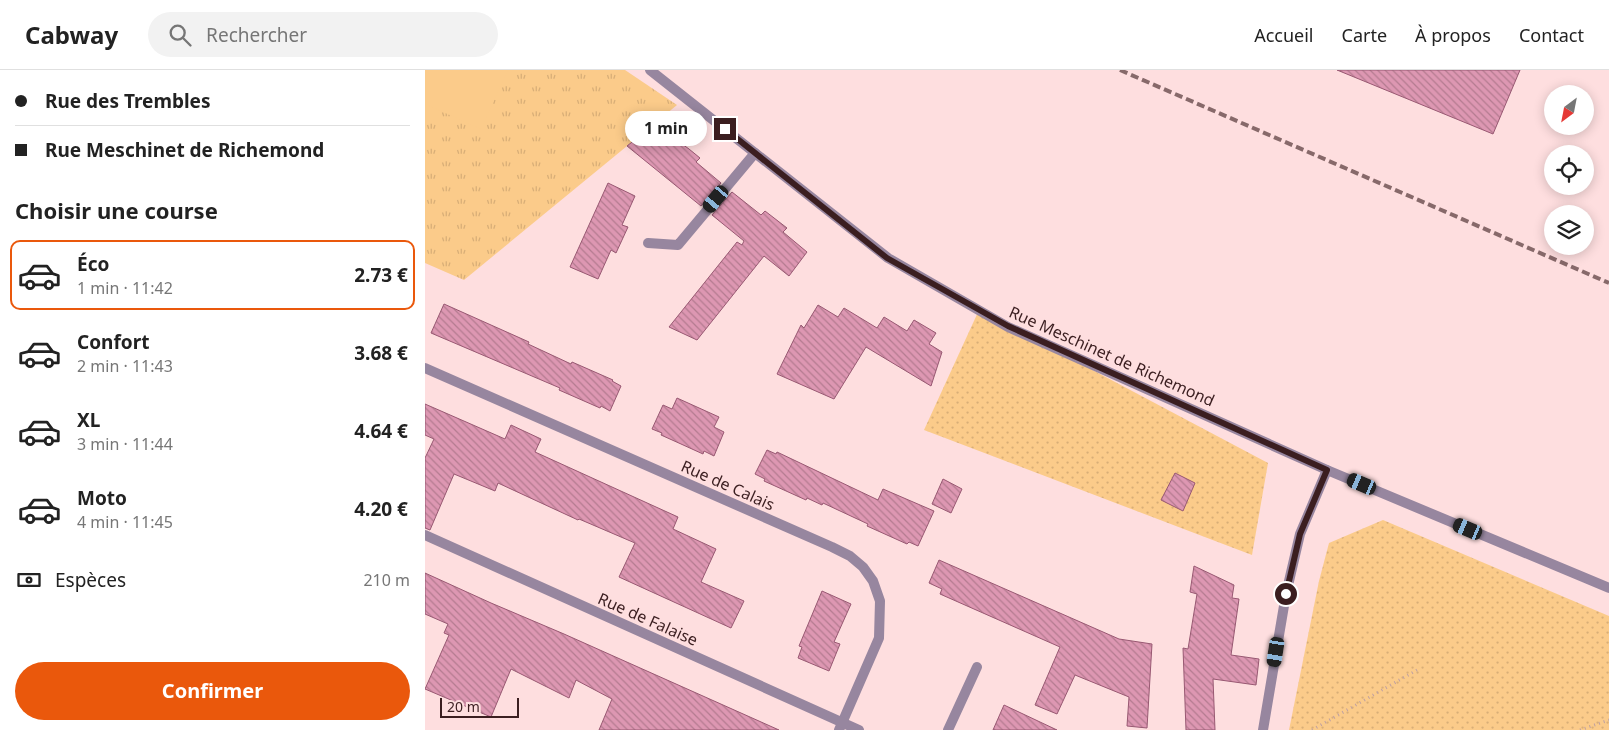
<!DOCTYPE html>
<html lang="fr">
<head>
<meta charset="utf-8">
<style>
  body { margin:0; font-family:"Noto Sans",sans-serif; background:#f2f2f2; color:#222; height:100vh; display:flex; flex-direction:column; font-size:19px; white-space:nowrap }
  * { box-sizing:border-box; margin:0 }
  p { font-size:16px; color:#767676 }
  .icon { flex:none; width:28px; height:28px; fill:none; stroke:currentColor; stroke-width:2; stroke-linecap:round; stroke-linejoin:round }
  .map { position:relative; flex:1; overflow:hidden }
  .sheet { display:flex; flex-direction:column; background:#fff; width:425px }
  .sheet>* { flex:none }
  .guide { display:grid; align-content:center; height:110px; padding:0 15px; background:#fff }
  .needle { width:32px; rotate:212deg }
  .fabs { position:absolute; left:1119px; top:15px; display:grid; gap:10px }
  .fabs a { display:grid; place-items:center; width:50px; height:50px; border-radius:50%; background:#fff; box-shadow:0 2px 12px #0003; font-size:25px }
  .scale { position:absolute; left:15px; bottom:12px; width:79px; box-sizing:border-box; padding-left:5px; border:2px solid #3b1e20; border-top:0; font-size:14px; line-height:18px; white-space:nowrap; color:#3b1e20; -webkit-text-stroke:4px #fededf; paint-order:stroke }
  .end { position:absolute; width:22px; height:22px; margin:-11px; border:6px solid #3b1e20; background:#fff; box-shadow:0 0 0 2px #fff }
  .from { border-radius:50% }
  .bubble { position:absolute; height:35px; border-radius:18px; background:#fff; box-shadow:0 2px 12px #0003; font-size:16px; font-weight:700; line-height:35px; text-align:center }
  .car { position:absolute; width:15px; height:30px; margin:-15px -8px; border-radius:6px; box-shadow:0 0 4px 1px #0007; background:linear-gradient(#222 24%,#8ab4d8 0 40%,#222 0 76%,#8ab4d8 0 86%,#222 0) }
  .guide b { display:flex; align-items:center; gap:18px; height:48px; font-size:19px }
  .guide b+b { border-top:1px solid #e0e0e0 }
  .guide i { width:12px; height:12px; background:#222 }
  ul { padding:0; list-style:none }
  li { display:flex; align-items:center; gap:15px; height:70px; margin:0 10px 8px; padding:0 5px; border:2px solid transparent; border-radius:10px }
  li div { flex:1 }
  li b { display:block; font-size:19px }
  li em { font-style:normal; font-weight:700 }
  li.current { border-color:#ea580c }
  li>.icon { width:45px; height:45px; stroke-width:1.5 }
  h2 { padding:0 15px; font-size:22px; line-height:60px }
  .pay { display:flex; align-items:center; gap:12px; height:55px; padding:0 15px; font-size:19px }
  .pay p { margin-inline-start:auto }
  .cta { display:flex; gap:10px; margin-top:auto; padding:10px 15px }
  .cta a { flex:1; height:58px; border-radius:30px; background:#ea580c; color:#fff; font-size:20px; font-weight:700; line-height:58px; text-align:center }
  header { display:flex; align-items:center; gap:30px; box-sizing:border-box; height:70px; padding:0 25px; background:#fff; border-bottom:1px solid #e0e0e0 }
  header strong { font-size:24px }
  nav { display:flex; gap:28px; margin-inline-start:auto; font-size:18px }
  .search { width:350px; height:45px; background:#f2f2f2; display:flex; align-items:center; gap:12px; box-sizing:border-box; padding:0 18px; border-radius:28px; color:#767676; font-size:19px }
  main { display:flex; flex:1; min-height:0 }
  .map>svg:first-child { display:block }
  .grass { fill:url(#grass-tufts) }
  .garden { fill:url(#garden-dots) }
  .pitch { fill:#fbcb8a }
  .building { fill:url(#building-back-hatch); stroke:#985872 }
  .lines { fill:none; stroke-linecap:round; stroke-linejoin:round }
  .path { stroke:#bfa0a1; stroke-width:3; stroke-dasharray:1 4; stroke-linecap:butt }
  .street { stroke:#97869f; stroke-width:10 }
  .rail { stroke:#87696a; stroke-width:4; stroke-dasharray:8 4; stroke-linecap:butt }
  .route { stroke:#3b1e20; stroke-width:6 }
  .labels { text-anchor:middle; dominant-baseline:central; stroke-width:5; stroke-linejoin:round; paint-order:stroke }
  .street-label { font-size:16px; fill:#3b1e20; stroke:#fededf }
</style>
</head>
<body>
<header>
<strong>Cabway</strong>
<div class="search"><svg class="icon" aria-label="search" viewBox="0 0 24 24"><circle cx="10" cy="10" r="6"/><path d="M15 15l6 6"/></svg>Rechercher</div>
<nav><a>Accueil</a><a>Carte</a><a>À propos</a><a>Contact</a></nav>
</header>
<main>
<section class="sheet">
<div class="guide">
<b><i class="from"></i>Rue des Trembles</b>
<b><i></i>Rue Meschinet de Richemond</b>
</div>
<h2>Choisir une course</h2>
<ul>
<li class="current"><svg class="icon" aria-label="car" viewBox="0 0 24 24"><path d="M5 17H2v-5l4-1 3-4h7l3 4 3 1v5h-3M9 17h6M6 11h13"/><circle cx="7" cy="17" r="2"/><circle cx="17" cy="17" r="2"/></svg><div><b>Éco</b><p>1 min · 11:42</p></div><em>2.73 €</em></li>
<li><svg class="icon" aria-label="car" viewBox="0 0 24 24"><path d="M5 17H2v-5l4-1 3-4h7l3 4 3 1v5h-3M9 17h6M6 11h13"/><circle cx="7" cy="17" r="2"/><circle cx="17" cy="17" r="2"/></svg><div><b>Confort</b><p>2 min · 11:43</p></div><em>3.68 €</em></li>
<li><svg class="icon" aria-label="car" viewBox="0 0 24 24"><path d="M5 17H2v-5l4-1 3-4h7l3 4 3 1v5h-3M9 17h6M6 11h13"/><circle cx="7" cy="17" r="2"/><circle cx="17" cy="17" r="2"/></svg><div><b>XL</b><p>3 min · 11:44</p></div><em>4.64 €</em></li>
<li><svg class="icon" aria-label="car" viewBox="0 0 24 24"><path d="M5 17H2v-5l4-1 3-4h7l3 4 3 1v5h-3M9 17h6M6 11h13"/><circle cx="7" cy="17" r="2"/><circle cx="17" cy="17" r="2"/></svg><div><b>Moto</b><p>4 min · 11:45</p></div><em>4.20 €</em></li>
</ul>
<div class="pay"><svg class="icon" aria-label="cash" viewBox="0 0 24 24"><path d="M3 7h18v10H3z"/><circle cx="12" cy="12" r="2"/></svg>Espèces<p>210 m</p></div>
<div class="cta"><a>Confirmer</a></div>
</section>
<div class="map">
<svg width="1184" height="660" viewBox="0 0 1184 660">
  <defs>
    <pattern id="grass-tufts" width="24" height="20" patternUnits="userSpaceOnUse" patternTransform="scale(1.25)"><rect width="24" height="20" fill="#fbcb8a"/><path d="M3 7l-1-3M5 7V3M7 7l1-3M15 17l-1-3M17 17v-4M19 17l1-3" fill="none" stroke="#d8ae77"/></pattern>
    <pattern id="garden-dots" width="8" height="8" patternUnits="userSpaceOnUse" patternTransform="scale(1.25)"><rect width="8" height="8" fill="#fbcb8a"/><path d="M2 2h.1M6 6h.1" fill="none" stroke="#d8ae77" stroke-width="1.8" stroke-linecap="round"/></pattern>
    <pattern id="building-back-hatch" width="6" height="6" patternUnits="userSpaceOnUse" patternTransform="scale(1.25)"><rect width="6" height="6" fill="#dd97b2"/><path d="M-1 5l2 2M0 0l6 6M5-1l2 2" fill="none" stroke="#b47b90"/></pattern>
  </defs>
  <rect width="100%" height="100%" fill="#fededf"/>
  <path class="grass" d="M0 0H200L252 35 39 210 0 193Z"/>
  <g class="garden">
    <path d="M554 240 843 393 827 485 499 360Z"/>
    <path d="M958 450 1184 546V660H864L894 511 904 473Z"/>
  </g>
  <path class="pitch" d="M0 0H83L56 59 0 34Z"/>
  <g class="building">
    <path d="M912 0H1095L1068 64Z"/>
    <path d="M226 57 249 75 253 71 264 79 275 88 271 92 296 113 276 136 202 76Z"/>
    <path d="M183 113 210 126 197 155 203 157 191 183 186 180 173 209 145 197Z"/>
    <path d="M307 122 336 145 340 141 362 158 358 162 382 182 364 206 339 186 272 270 244 257 312 172 317 175 319 171 287 145Z"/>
    <path d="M19 234 104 272 103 274 146 294 147 292 188 310 187 311 196 316 185 341 176 336 175 338 134 320 135 318 6 263Z"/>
    <path d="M393 235 413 247 419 238 452 258 459 247 482 261 489 250 511 263 504 274 517 282 506 316 441 277 409 329 352 304 376 255 379 258Z"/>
    <path d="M252 328 294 347 289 357 299 362 289 386 279 381 278 384 256 374 236 365 237 363 227 359 238 335 247 339Z"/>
    <path d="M0 334 80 369 86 355 116 369 110 382 253 447 248 459 291 479 276 512 319 531 306 558 194 507 210 473 154 449 153 450 73 413 70 421 29 404 5 460 0 458V388L9 369 0 365Z"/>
    <path d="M342 380 351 384 352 382 453 430 458 419 509 441 493 476 484 472 482 474 442 456 443 454 398 433 397 435 382 428 381 430 339 411 340 409 330 404Z"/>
    <path d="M750 403 770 413 758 441 736 430Z"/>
    <path d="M518 409 537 419 526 443 507 434Z"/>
    <path d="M514 490 694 569 727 574 722 658 702 656 704 627 650 605 632 644 610 635 635 577 515 524 517 519 504 513Z"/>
    <path d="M769 496 809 515 807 528 814 529 806 585 834 589 831 615 788 609 790 660H761L758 578 763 579 772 524 765 522Z"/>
    <path d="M0 503 66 533 139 564 354 660H174L187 629 151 610 144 628 86 599 66 647 0 619 24 565 19 563 23 554 0 544Z"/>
    <path d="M397 521 426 534 409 572 415 574 404 601 373 588 377 577 374 576Z"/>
    <path d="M579 635 632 660H568Z"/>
  </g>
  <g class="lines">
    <g class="path">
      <path d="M887 660 992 600"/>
      <path d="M1155 660 1184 650"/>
    </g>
    <g class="street">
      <path d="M225 0 463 188 583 257 902 400 1184 518"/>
      <path d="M223 173 253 175 330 83"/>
      <path d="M0 298 407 477 425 486 438 497 448 511 455 531 454 568 414 660"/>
      <path d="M0 465 434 660"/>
      <path d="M523 660 552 597"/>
      <path d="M838 660 861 524 875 464 902 400"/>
    </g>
    <path class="rail" d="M695 0 1184 213"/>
  </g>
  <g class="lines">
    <path class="route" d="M300 59 462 188 478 197 583 256 902 400 875 464 861 524"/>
  </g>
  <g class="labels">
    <g class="street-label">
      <text transform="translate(687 286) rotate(24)">Rue Meschinet de Richemond</text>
      <text transform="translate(303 415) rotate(24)">Rue de Calais</text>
      <text transform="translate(223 549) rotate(24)">Rue de Falaise</text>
    </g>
  </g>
</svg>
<div class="fabs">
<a><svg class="needle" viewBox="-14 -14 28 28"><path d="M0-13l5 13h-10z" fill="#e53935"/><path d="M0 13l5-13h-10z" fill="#767676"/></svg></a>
<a><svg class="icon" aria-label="locate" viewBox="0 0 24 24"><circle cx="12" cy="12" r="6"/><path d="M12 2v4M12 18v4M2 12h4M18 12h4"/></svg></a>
<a><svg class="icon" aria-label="layers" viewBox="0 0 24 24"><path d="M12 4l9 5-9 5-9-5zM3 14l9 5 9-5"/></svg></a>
</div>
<div class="scale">20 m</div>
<i class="end from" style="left:861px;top:524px"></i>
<i class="end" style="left:300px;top:59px"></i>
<div class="bubble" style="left:200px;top:41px;width:82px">1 min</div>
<i class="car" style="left:291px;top:129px;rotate:220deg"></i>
<i class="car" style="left:937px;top:414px;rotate:293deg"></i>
<i class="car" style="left:1043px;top:459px;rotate:293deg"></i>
<i class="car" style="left:851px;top:582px;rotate:189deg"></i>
</div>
</main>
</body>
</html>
